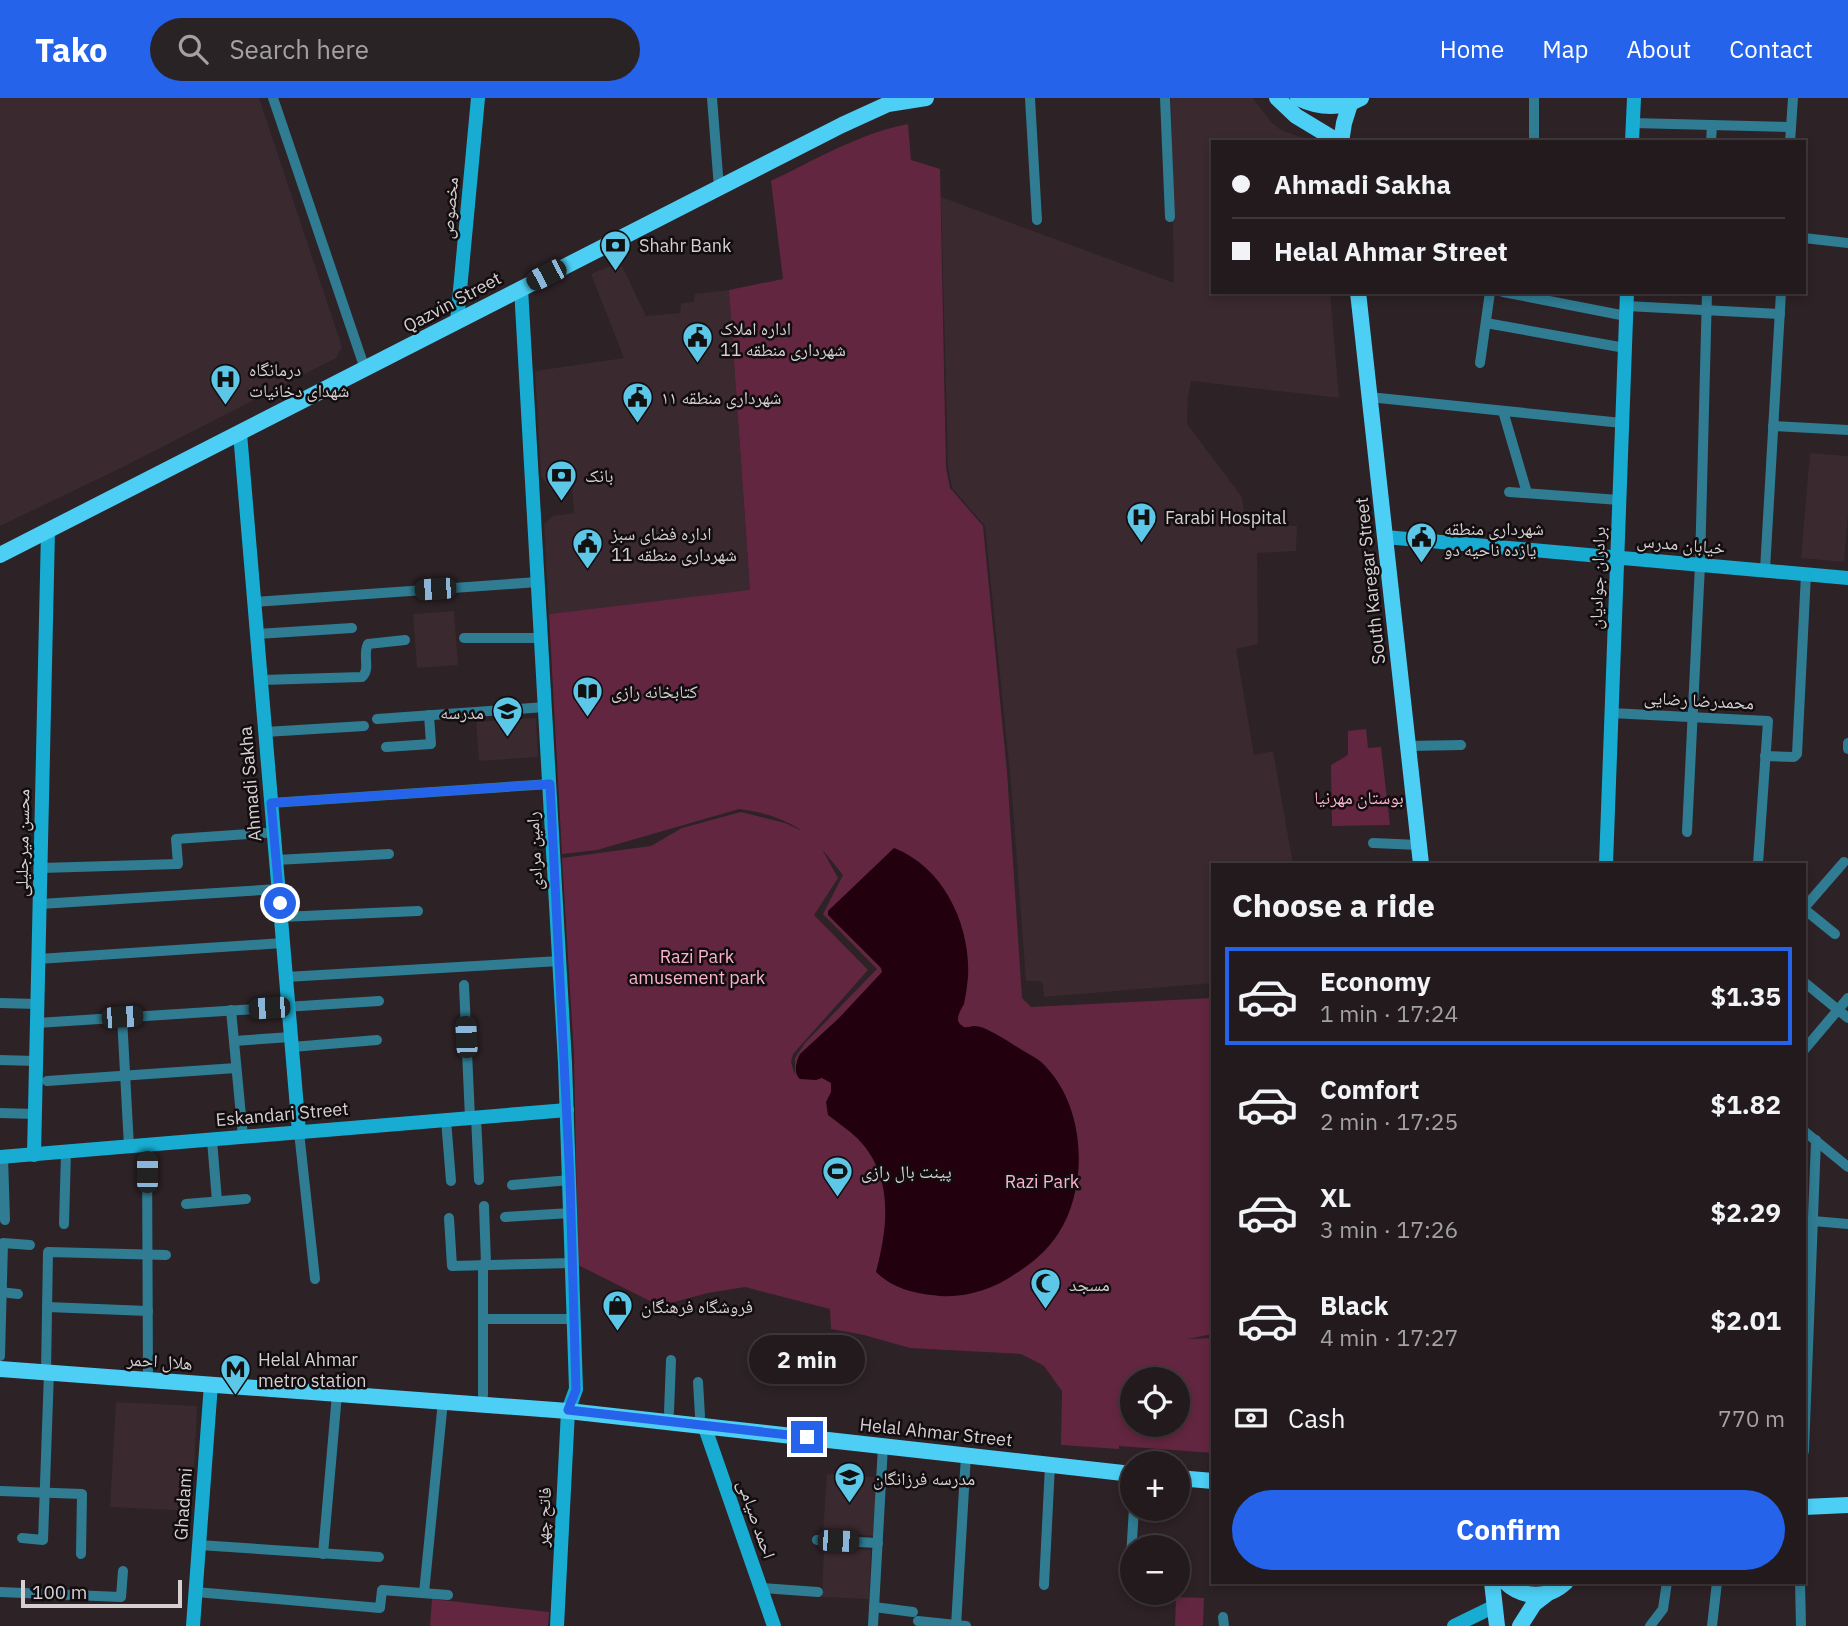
<!DOCTYPE html>
<html lang="en">
<head>
<meta charset="utf-8">
<style>
  body { margin:0; font-family:"IBM Plex Sans","Noto Naskh Arabic",sans-serif; background:#2a2325; color:#f1f3f6; height:100vh; display:flex; flex-direction:column; font-size:26px; white-space:nowrap }
  * { box-sizing:border-box; margin:0 }
  p { font-size:23px; color:#a2a1a3 }
  .icon { flex:none; width:38px; height:38px; fill:none; stroke:currentColor; stroke-width:2; stroke-linecap:round; stroke-linejoin:round }
  .map { position:relative; flex:1; overflow:hidden }
  .side { position:absolute; left:1211px; top:765px; width:595px; height:721px; display:flex; flex-direction:column; background:#221a1c; border-radius:0px; box-shadow:0 4px 10px #0003,0 0 0 2px #3f383b }
  .side>* { flex:none }
  .hud { position:absolute; left:1211px; top:42px; width:595px; height:154px; border-radius:0px; box-shadow:0 4px 10px #0003,0 0 0 2px #3f383b; display:grid; align-content:center; height:154px; padding:0 21px; background:#221a1c }
  .fabs { position:absolute; left:1120px; top:1269px; display:grid; gap:14px }
  .fabs a { display:grid; place-items:center; width:70px; height:70px; border-radius:50%; background:#221a1c; box-shadow:0 4px 10px #0003,0 0 0 2px #3f383b; font-size:35px }
  .scale { position:absolute; left:21px; bottom:18px; width:161px; box-sizing:border-box; padding-left:7px; border:4px solid #d7d0d3; border-top:0; font-size:19px; line-height:24px; white-space:nowrap; color:#d7d0d3; -webkit-text-stroke:5px #120d0f; paint-order:stroke }
  .end { position:absolute; width:32px; height:32px; margin:-16px; border:9px solid #2563eb; background:#fff; box-shadow:0 0 0 4px #fff }
  .from { border-radius:50% }
  .bubble { position:absolute; height:49px; border-radius:24px; background:#221a1c; box-shadow:0 4px 10px #0003,0 0 0 2px #3f383b; font-size:23px; font-weight:700; line-height:49px; text-align:center }
  .car { position:absolute; width:21px; height:42px; margin:-21px -10px; border-radius:9px; box-shadow:0 0 5px 2px #0007; background:linear-gradient(#222 24%,#8ab4d8 0 40%,#222 0 76%,#8ab4d8 0 86%,#222 0) }
  .hud b { display:flex; align-items:center; gap:24px; height:66px; font-size:26px }
  .hud b+b { border-top:2px solid #3f383b }
  .hud i { width:18px; height:18px; background:#f1f3f6 }
  ul { padding:0; list-style:none }
  li { display:flex; align-items:center; gap:21px; height:98px; margin:0 14px 10px; padding:0 7px; border:4px solid transparent; border-radius:0px }
  li div { flex:1 }
  li b { display:block; font-size:26px }
  li em { font-style:normal; font-weight:700 }
  li.current { border-color:#2563eb }
  li>.icon { width:63px; height:63px; stroke-width:1.5 }
  h2 { padding:0 21px; font-size:32px; line-height:84px }
  .pay { display:flex; align-items:center; gap:18px; height:77px; padding:0 21px; font-size:26px }
  .pay p { margin-inline-start:auto }
  .primary-button { display:flex; gap:14px; margin-top:auto; padding:14px 21px }
  .primary-button a { flex:1; height:80px; border-radius:42px; background:#2563eb; color:#fff; font-size:28px; font-weight:700; line-height:80px; text-align:center }
  header { display:flex; align-items:center; gap:42px; box-sizing:border-box; height:98px; padding:0 35px; background:#2563eb; color:#fff }
  header strong { font-size:33px }
  nav { display:flex; gap:38px; margin-inline-start:auto; font-size:24px }
  .search { width:490px; height:63px; background:#2a2325; display:flex; align-items:center; gap:18px; box-sizing:border-box; padding:0 24px; border-radius:38px; color:#a2a1a3; font-size:26px }
  .map>svg:first-child { display:block }
  .built { fill:#3a292f }
  .green { fill:#632640; fill-rule:evenodd }
  .water { fill:#22000e }
  .lines { fill:none; stroke-linecap:round; stroke-linejoin:round }
  .street { stroke:#2f7c93; stroke-width:10 }
  .secondary { stroke:#18acd2; stroke-width:14 }
  .primary { stroke:#4dcff5; stroke-width:16 }
  .route { stroke:#2563eb; stroke-width:9 }
  .labels { text-anchor:middle; dominant-baseline:central; stroke-width:5; stroke-linejoin:round; paint-order:stroke }
  .street-label { font-size:18px; fill:#d7d0d3; stroke:#120d0f }
  .poi-label { font-size:18px; fill:#d7d0d3; stroke:#120d0f; text-anchor:start }
  .park-label { font-size:18px; fill:#fdb3ce; stroke:#120d0f }
</style>
</head>
<body>
<header>
<strong>Tako</strong>
<div class="search"><svg class="icon" aria-label="search" viewBox="0 0 24 24"><circle cx="10" cy="10" r="6"/><path d="M15 15l6 6"/></svg>Search here</div>
<nav><a>Home</a><a>Map</a><a>About</a><a>Contact</a></nav>
</header>
<div class="map">
<svg width="1848" height="1528" viewBox="0 0 1848 1528">
  <rect width="100%" height="100%" fill="#2d2226"/>
  <g class="built">
    <path d="M0 0H259L342 249 336 260 123 369 0 428Z"/>
    <path d="M1171 0H1253L1271 24 1281 32 1300 39 1316 41 1317 44H1213V194H1330L1339 300 1191 283 1188 299 1187 326 1242 399 1245 422 1249 427 1297 428 1296 453 1257 455 1258 546 1236 551 1254 657 1273 653 1293 766H1213V885L1044 899 1043 886 1040 883H1026L1011 685 985 428 952 390 948 369 941 99 1174 185Z"/>
    <path d="M620 164 646 218 680 215 681 205 694 204 695 196 729 192 750 493 549 516 544 426 553 418 574 415 572 390 551 392 541 378 535 273 624 260 591 176Z"/>
    <path d="M1810 355 1848 358V416L1844 464 1801 460Z"/>
    <path d="M454 513 458 567 417 570 413 516Z"/>
    <path d="M536 620 538 659 479 663 476 624Z"/>
    <path d="M116 1304 197 1308 192 1413 110 1409Z"/>
    <path d="M827 1376 877 1379 873 1438 823 1434Z"/>
    <path d="M824 1449 871 1452 869 1501 822 1499Z"/>
  </g>
  <g class="green">
    <path d="M908 26 911 62 940 71 946 370 950 390 983 428 1007 674 1022 900 1031 909 1213 900V1236L1187 1241 1213 1240V1355L1119 1348V1351L1061 1347 1062 1293 1044 1268 1035 1263 1021 1256 910 1250 864 1237 831 1231 830 1211 745 1189 708 1195 674 1204 656 1206 578 1167 574 957 562 760 651 748 682 730 741 714 785 725 802 733C783 720 762 714 739 711L597 752 562 756 549 516 750 492 729 192 783 181 771 83C815 62 860 35 908 26ZM822 751 843 777 823 816 877 871 805 945 795 960V977L791 964 793 956 868 872 814 817 838 780ZM1132 1281H1178V1326H1132Z"/>
    <path d="M1366 631 1368 650 1381 649 1390 727 1332 728 1331 667 1348 657V633Z"/>
    <path d="M1176 1499 1204 1500 1203 1528H1175Z"/>
    <path d="M432 1501 549 1514 548 1528H430Z"/>
  </g>
  <path class="water" d="M894 750C944 769 971 828 968 879 967 888 966 897 964 906 962 910 958 916 958 921 958 925 961 927 964 929 968 930 971 928 974 928 985 927 1012 946 1022 952 1028 956 1035 959 1040 963 1086 1004 1090 1087 1058 1136 1047 1153 1031 1166 1015 1176 994 1191 965 1200 940 1198 917 1196 893 1191 876 1174 888 1128 894 1078 858 1041 849 1032 838 1025 828 1017L826 1004 831 994V985L822 980 816 982 800 981C793 976 796 963 800 956L839 920 882 874 881 870 828 817V813Z"/>
  <g class="lines">
    <g class="street">
      <path d="M273 0 365 271"/>
      <path d="M712 0 719 90"/>
      <path d="M1030 0 1037 122"/>
      <path d="M1165 0 1170 119"/>
      <path d="M1633 25 1791 29"/>
      <path d="M1534 44V0"/>
      <path d="M1711 44 1712 27"/>
      <path d="M1790 44 1793 0"/>
      <path d="M1804 140 1848 145"/>
      <path d="M1503 194 1626 218"/>
      <path d="M1626 208 1780 216"/>
      <path d="M1486 225 1625 250"/>
      <path d="M1480 265 1490 194"/>
      <path d="M1369 299 1622 325"/>
      <path d="M1503 313 1527 395"/>
      <path d="M1773 328 1848 332"/>
      <path d="M1509 394 1619 402"/>
      <path d="M1765 472 1781 194"/>
      <path d="M254 504 538 484"/>
      <path d="M257 536 352 530"/>
      <path d="M464 540H541"/>
      <path d="M261 582 362 579C371 571 362 557 368 546L405 542"/>
      <path d="M1611 615 1768 623 1758 766"/>
      <path d="M377 621 545 609"/>
      <path d="M265 634 364 628"/>
      <path d="M1848 645V651"/>
      <path d="M1408 648 1461 647"/>
      <path d="M386 649 431 646 429 617"/>
      <path d="M1765 658 1794 659 1797 656 1806 476"/>
      <path d="M271 705 550 686"/>
      <path d="M1687 734 1700 467 1707 194"/>
      <path d="M1373 745 1419 747"/>
      <path d="M276 762 389 756"/>
      <path d="M41 770 178 766 176 741 265 735"/>
      <path d="M40 806 278 791"/>
      <path d="M1804 810 1844 764"/>
      <path d="M1804 811 1835 836"/>
      <path d="M281 819 418 813"/>
      <path d="M38 861 283 845"/>
      <path d="M286 879 560 863"/>
      <path d="M1804 884 1848 920"/>
      <path d="M464 887 470 1020"/>
      <path d="M0 905 37 906"/>
      <path d="M231 912 243 1039"/>
      <path d="M122 919 129 1049"/>
      <path d="M37 925 379 903"/>
      <path d="M234 943 291 939"/>
      <path d="M292 949 377 942"/>
      <path d="M1804 952 1848 900"/>
      <path d="M0 962 36 963"/>
      <path d="M47 983 236 970"/>
      <path d="M0 1015 35 1016"/>
      <path d="M476 1019 479 1082"/>
      <path d="M446 1022 451 1083"/>
      <path d="M1804 1033 1848 1069"/>
      <path d="M299 1034 315 1181"/>
      <path d="M212 1042 217 1103"/>
      <path d="M147 1047 148 1282"/>
      <path d="M3 1059 5 1122"/>
      <path d="M512 1087 570 1082"/>
      <path d="M186 1106 246 1101"/>
      <path d="M484 1108 486 1166"/>
      <path d="M505 1119 571 1115"/>
      <path d="M449 1120 452 1168 573 1165"/>
      <path d="M1813 1123 1848 1126"/>
      <path d="M64 1126 66 1054"/>
      <path d="M0 1194 18 1196"/>
      <path d="M47 1209 148 1213"/>
      <path d="M483 1221H574"/>
      <path d="M0 1258 3 1145 30 1147"/>
      <path d="M46 1274 48 1154 166 1157"/>
      <path d="M698 1284 700 1318"/>
      <path d="M483 1297V1166"/>
      <path d="M669 1314 671 1262"/>
      <path d="M1804 1353 1816 1042"/>
      <path d="M0 1393 82 1396 81 1456"/>
      <path d="M22 1440 43 1442 49 1274"/>
      <path d="M817 1442 878 1445"/>
      <path d="M199 1447 379 1459"/>
      <path d="M323 1456 337 1296"/>
      <path d="M1130 1475 1134 1410"/>
      <path d="M1800 1484 1801 1528"/>
      <path d="M1044 1487 1050 1367"/>
      <path d="M761 1490 818 1494"/>
      <path d="M0 1494 121 1499 123 1473"/>
      <path d="M196 1494 380 1510 382 1492 448 1497"/>
      <path d="M424 1495 443 1303"/>
      <path d="M874 1509 913 1514"/>
      <path d="M1223 1519 1224 1528"/>
      <path d="M918 1523 966 1528"/>
      <path d="M873 1528 883 1348"/>
      <path d="M956 1528 966 1357"/>
      <path d="M1650 1528 1663 1511 1667 1484"/>
      <path d="M1712 1528 1717 1484"/>
    </g>
    <g class="secondary">
      <path d="M1632 44 1634 0"/>
      <path d="M521 190 565 965 576 1291 568 1313 557 1528"/>
      <path d="M457 224 478 0"/>
      <path d="M240 335 299 1034"/>
      <path d="M1385 439 1848 480"/>
      <path d="M1606 766 1627 194"/>
      <path d="M34 1057 48 433"/>
      <path d="M0 1059 567 1012"/>
      <path d="M704 1327 774 1528"/>
      <path d="M193 1528 211 1286"/>
      <path d="M1454 1528 1495 1508"/>
    </g>
    <g class="primary">
      <path d="M1277 0 1296 18 1339 44"/>
      <path d="M1298 0C1319 10 1341 11 1361 0"/>
      <path d="M1341 44 1344 25 1350 6"/>
      <path d="M1358 194 1421 766"/>
      <path d="M0 457 842 27 888 6 926 0"/>
      <path d="M0 1271 568 1313 1132 1376"/>
      <path d="M1178 1380 1213 1383"/>
      <path d="M1804 1409 1848 1407"/>
      <path d="M1492 1484 1497 1528"/>
      <path d="M1505 1484C1523 1501 1548 1501 1566 1484"/>
      <path d="M1520 1528 1534 1506 1547 1496"/>
    </g>
  </g>
  <g class="lines">
    <path class="route" d="M280 805 271 705 550 686 570 1082 576 1292 568 1312 807 1339"/>
  </g>
  <defs>
    <symbol id="bank-pin" viewBox="-11 -11 22 30"><path d="M0 17L-7.5 6A9.5 9.5 0 1 1 7.5 6Z" fill="#5dc7e8" stroke="#120d0f"/><path d="M-6-4H6V4H-6ZM0-2.3a2.3 2.3 0 1 0 0 4.6a2.3 2.3 0 1 0 0-4.6Z" fill="#111"/></symbol>
    <symbol id="civic-pin" viewBox="-11 -11 22 30"><path d="M0 17L-7.5 6A9.5 9.5 0 1 1 7.5 6Z" fill="#5dc7e8" stroke="#120d0f"/><path d="M-.6-6.5H3V-4.5H.6V-3L4-1V1h2V6H-6V1h2V-1L-.6-3ZM-1.2 2.5V6h2.4V2.5Z" fill="#111"/></symbol>
    <symbol id="hospital-pin" viewBox="-11 -11 22 30"><path d="M0 17L-7.5 6A9.5 9.5 0 1 1 7.5 6Z" fill="#5dc7e8" stroke="#120d0f"/><path d="M-5-5h3v3.5h4V-5h3V5h-3V1.5h-4V5h-3Z" fill="#111"/></symbol>
    <symbol id="library-pin" viewBox="-11 -11 22 30"><path d="M0 17L-7.5 6A9.5 9.5 0 1 1 7.5 6Z" fill="#5dc7e8" stroke="#120d0f"/><path d="M-6-4Q-3-5.5-.7-3.5V5Q-3 3-6 4ZM6-4Q3-5.5 .7-3.5V5Q3 3 6 4Z" fill="#111"/></symbol>
    <symbol id="school-pin" viewBox="-11 -11 22 30"><path d="M0 17L-7.5 6A9.5 9.5 0 1 1 7.5 6Z" fill="#5dc7e8" stroke="#120d0f"/><path d="M0-5L7-2L0 1L-7-2ZM-4 1L0 2.5L4 1V4Q0 6-4 4Z" fill="#111"/></symbol>
    <symbol id="stadium-pin" viewBox="-11 -11 22 30"><path d="M0 17L-7.5 6A9.5 9.5 0 1 1 7.5 6Z" fill="#5dc7e8" stroke="#120d0f"/><path d="M0-5a6.5 5 0 1 0 0 10a6.5 5 0 1 0 0-10ZM-3.5-1.8h7v3.6h-7Z" fill="#111"/></symbol>
    <symbol id="mosque-pin" viewBox="-11 -11 22 30"><path d="M0 17L-7.5 6A9.5 9.5 0 1 1 7.5 6Z" fill="#5dc7e8" stroke="#120d0f"/><path d="M3.5-4.9A6 6 0 1 0 3.5 4.9A5 5 0 1 1 3.5-4.9Z" fill="#111"/></symbol>
    <symbol id="shop-pin" viewBox="-11 -11 22 30"><path d="M0 17L-7.5 6A9.5 9.5 0 1 1 7.5 6Z" fill="#5dc7e8" stroke="#120d0f"/><path d="M-5-2.5h2.3a2.7 3.5 0 0 1 5.4 0H5L5.5 6h-11ZM-1.5-2.5h3a1.5 2.3 0 0 0-3 0Z" fill="#111"/></symbol>
    <symbol id="metro-pin" viewBox="-11 -11 22 30"><path d="M0 17L-7.5 6A9.5 9.5 0 1 1 7.5 6Z" fill="#5dc7e8" stroke="#120d0f"/><path d="M-5.5 5V-5H-3L0 0L3-5H5.5V5H3V-.5L0 4L-3-.5V5Z" fill="#111"/></symbol>
  </defs>
  <g fill-rule="evenodd">
    <use href="#bank-pin" x="598" y="130" width="35" height="47"/>
    <use href="#civic-pin" x="680" y="222" width="35" height="47"/>
    <use href="#hospital-pin" x="208" y="264" width="35" height="47"/>
    <use href="#civic-pin" x="620" y="282" width="35" height="47"/>
    <use href="#bank-pin" x="544" y="360" width="35" height="47"/>
    <use href="#hospital-pin" x="1124" y="402" width="35" height="47"/>
    <use href="#civic-pin" x="1404" y="422" width="35" height="47"/>
    <use href="#civic-pin" x="570" y="428" width="35" height="47"/>
    <use href="#library-pin" x="570" y="576" width="35" height="47"/>
    <use href="#school-pin" x="490" y="596" width="35" height="47"/>
    <use href="#stadium-pin" x="820" y="1056" width="35" height="47"/>
    <use href="#mosque-pin" x="1028" y="1168" width="35" height="47"/>
    <use href="#shop-pin" x="600" y="1190" width="35" height="47"/>
    <use href="#metro-pin" x="218" y="1254" width="35" height="47"/>
    <use href="#school-pin" x="832" y="1362" width="35" height="47"/>
  </g>
  <g class="labels">
    <g class="street-label">
      <text transform="translate(449 110) rotate(-85)">مخصوص</text>
      <text transform="translate(452 204) rotate(-28)">Qazvin Street</text>
      <text transform="translate(1681 446) rotate(5)">خیابان مدرس</text>
      <text transform="translate(1597 480) rotate(-88)">برادران جوادیان</text>
      <text transform="translate(1370 483) rotate(-96)">South Karegar Street</text>
      <text transform="translate(1699 602) rotate(3)">محمدرضا رضایی</text>
      <text transform="translate(250 686) rotate(-95)">Ahmadi Sakha</text>
      <text transform="translate(22 745) rotate(-89)">محسن میرجلیلی</text>
      <text transform="translate(534 753) rotate(-93)">رامین مرادی</text>
      <text transform="translate(282 1016) rotate(-5)">Eskandari Street</text>
      <text transform="translate(160 1263) rotate(4)">هلال احمر</text>
      <text transform="translate(936 1334) rotate(6)">Helal Ahmar Street</text>
      <text transform="translate(183 1406) rotate(-86)">Ghadami</text>
      <text transform="translate(543 1419) rotate(-87)">فاتح چهر</text>
      <text transform="translate(757 1421) rotate(71)">احمد صیامی</text>
    </g>
    <g class="poi-label">
      <text x="639" y="147">Shahr Bank</text>
      <text x="720" y="230">اداره املاک<tspan x="720" dy="21">شهرداری منطقه 11</tspan></text>
      <text x="249" y="271">درمانگاه<tspan x="249" dy="21">شهدای دخانیات</tspan></text>
      <text x="661" y="299">شهرداری منطقه ۱۱</text>
      <text x="585" y="377">بانک</text>
      <text x="1165" y="419">Farabi Hospital</text>
      <text x="1444" y="430">شهرداری منطقه<tspan x="1444" dy="21">یازده ناحیه دو</tspan></text>
      <text x="611" y="435">اداره فضای سبز<tspan x="611" dy="21">شهرداری منطقه 11</tspan></text>
      <text x="611" y="593">کتابخانه رازی</text>
      <text x="484" y="614" text-anchor="end">مدرسه</text>
      <text x="861" y="1073">پینت بال رازی</text>
      <text x="1069" y="1186">مسجد</text>
      <text x="641" y="1208">فروشگاه فرهنگان</text>
      <text x="258" y="1261">Helal Ahmar<tspan x="258" dy="21">metro station</tspan></text>
      <text x="873" y="1380">مدرسه فرزانگان</text>
    </g>
    <g class="park-label">
      <text x="1359" y="699">بوستان مهرنیا</text>
      <text x="697" y="858">Razi Park<tspan x="697" dy="21">amusement park</tspan></text>
      <text x="1042" y="1083">Razi Park</text>
    </g>
  </g>
</svg>
<div class="fabs">
<a><svg class="icon" aria-label="locate" viewBox="0 0 24 24"><circle cx="12" cy="12" r="6"/><path d="M12 2v4M12 18v4M2 12h4M18 12h4"/></svg></a>
<a>+</a>
<a>−</a>
</div>
<div class="scale">100 m</div>
<i class="end from" style="left:280px;top:805px"></i>
<i class="end" style="left:807px;top:1339px"></i>
<div class="bubble" style="left:749px;top:1237px;width:116px">2 min</div>
<i class="car" style="left:546px;top:177px;rotate:243deg"></i>
<i class="car" style="left:435px;top:491px;rotate:266deg"></i>
<i class="car" style="left:269px;top:910px;rotate:266deg"></i>
<i class="car" style="left:122px;top:919px;rotate:86deg"></i>
<i class="car" style="left:466px;top:939px;rotate:357deg"></i>
<i class="car" style="left:147px;top:1074px;rotate:0deg"></i>
<i class="car" style="left:838px;top:1443px;rotate:92deg"></i>
<div class="hud">
<b><i class="from"></i>Ahmadi Sakha</b>
<b><i></i>Helal Ahmar Street</b>
</div>
<section class="side">
<h2>Choose a ride</h2>
<ul>
<li class="current"><svg class="icon" aria-label="car" viewBox="0 0 24 24"><path d="M5 17H2v-5l4-1 3-4h7l3 4 3 1v5h-3M9 17h6M6 11h13"/><circle cx="7" cy="17" r="2"/><circle cx="17" cy="17" r="2"/></svg><div><b>Economy</b><p>1 min · 17:24</p></div><em>$1.35</em></li>
<li><svg class="icon" aria-label="car" viewBox="0 0 24 24"><path d="M5 17H2v-5l4-1 3-4h7l3 4 3 1v5h-3M9 17h6M6 11h13"/><circle cx="7" cy="17" r="2"/><circle cx="17" cy="17" r="2"/></svg><div><b>Comfort</b><p>2 min · 17:25</p></div><em>$1.82</em></li>
<li><svg class="icon" aria-label="car" viewBox="0 0 24 24"><path d="M5 17H2v-5l4-1 3-4h7l3 4 3 1v5h-3M9 17h6M6 11h13"/><circle cx="7" cy="17" r="2"/><circle cx="17" cy="17" r="2"/></svg><div><b>XL</b><p>3 min · 17:26</p></div><em>$2.29</em></li>
<li><svg class="icon" aria-label="car" viewBox="0 0 24 24"><path d="M5 17H2v-5l4-1 3-4h7l3 4 3 1v5h-3M9 17h6M6 11h13"/><circle cx="7" cy="17" r="2"/><circle cx="17" cy="17" r="2"/></svg><div><b>Black</b><p>4 min · 17:27</p></div><em>$2.01</em></li>
</ul>
<div class="pay"><svg class="icon" aria-label="cash" viewBox="0 0 24 24"><path d="M3 7h18v10H3z"/><circle cx="12" cy="12" r="2"/></svg>Cash<p>770 m</p></div>
<div class="primary-button"><a>Confirm</a></div>
</section>
</div>
</body>
</html>
